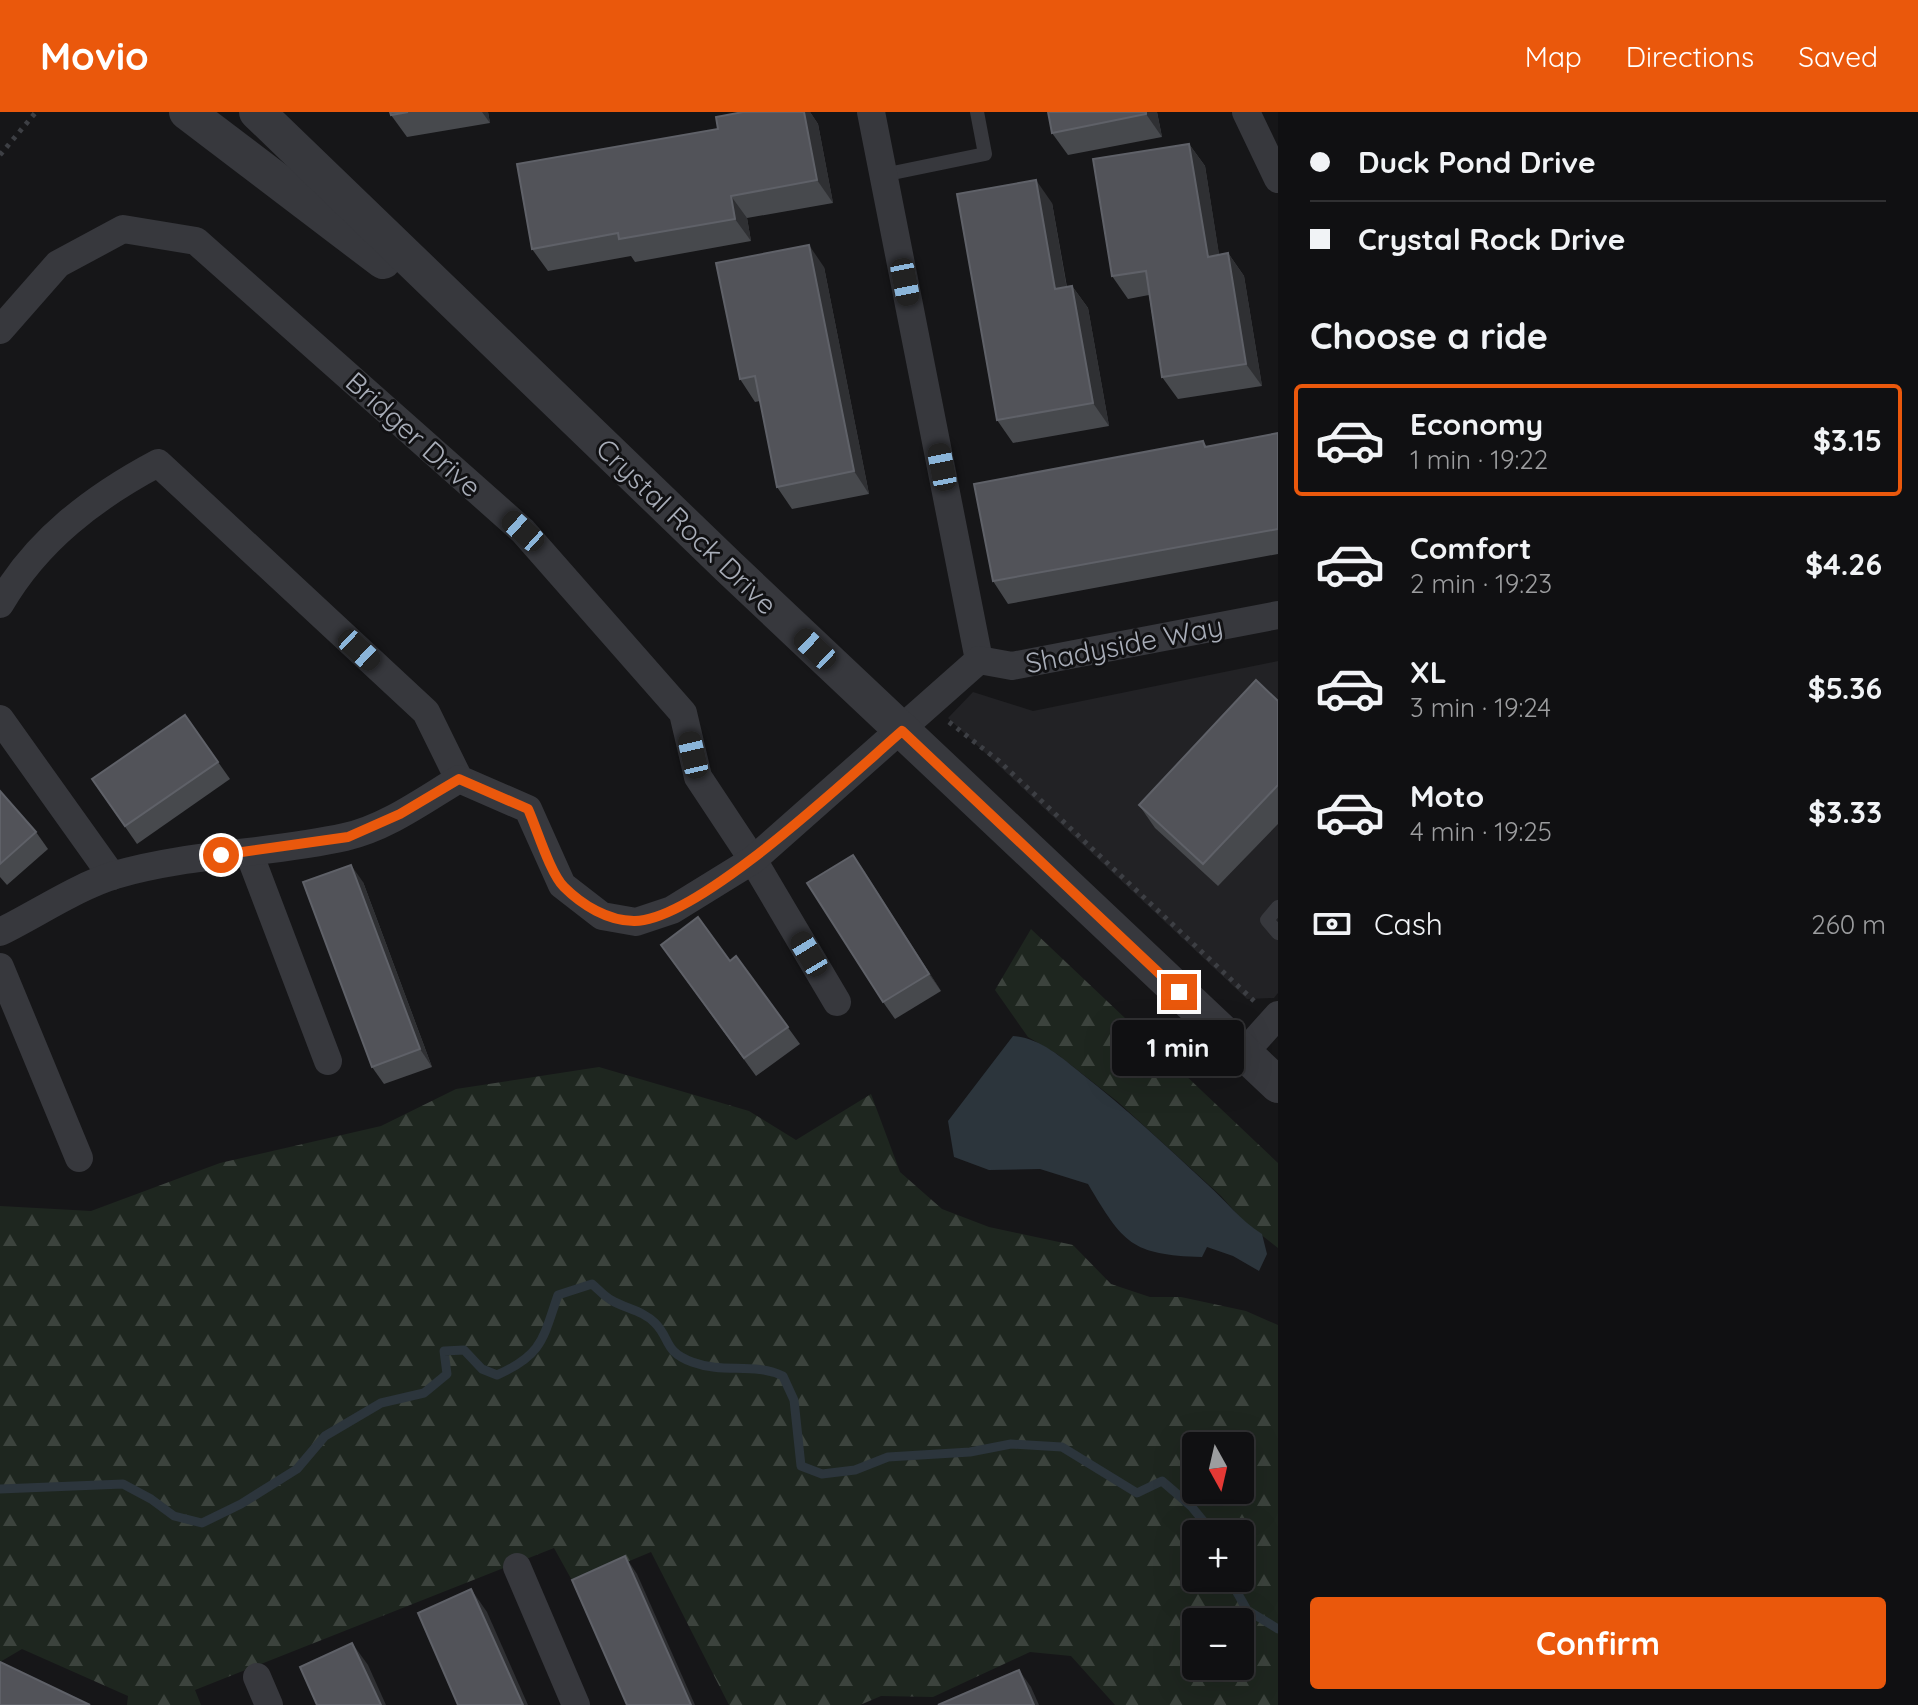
<!DOCTYPE html>
<html lang="en">
<head>
<meta charset="utf-8">
<style>
  body { margin:0; font-family:Quicksand,sans-serif; background:#1e1e20; color:#f1f3f6; height:100vh; display:flex; flex-direction:column; font-size:30px; white-space:nowrap }
  * { box-sizing:border-box; margin:0 }
  p { font-size:26px; color:#9c9d9f }
  .icon { flex:none; width:44px; height:44px; fill:none; stroke:currentColor; stroke-width:2; stroke-linecap:round; stroke-linejoin:round }
  .map { position:relative; flex:1; overflow:hidden }
  .sheet { display:flex; flex-direction:column; background:#101012; width:640px }
  .sheet>* { flex:none }
  .banner { display:grid; align-content:center; height:176px; padding:0 32px; background:#101012 }
  .needle { width:52px; rotate:172deg }
  .fabs { position:absolute; left:1182px; top:1320px; display:grid; gap:16px }
  .fabs a { display:grid; place-items:center; width:72px; height:72px; border-radius:8px; background:#101012; box-shadow:0 8px 32px #0002,0 0 0 2px #303032; font-size:40px }
  .end { position:absolute; width:36px; height:36px; margin:-18px; border:10px solid #ea580c; background:#fff; box-shadow:0 0 0 4px #fff }
  .from { border-radius:50% }
  .bubble { position:absolute; height:56px; border-radius:8px; background:#101012; box-shadow:0 8px 32px #0002,0 0 0 2px #303032; font-size:26px; font-weight:700; line-height:56px; text-align:center }
  .car { position:absolute; width:24px; height:48px; margin:-24px -12px; border-radius:10px; box-shadow:0 0 6px 2px #0007; background:linear-gradient(#222 24%,#8ab4d8 0 40%,#222 0 76%,#8ab4d8 0 86%,#222 0) }
  .banner b { display:flex; align-items:center; gap:28px; height:76px; font-size:30px }
  .banner b+b { border-top:2px solid #303032 }
  .banner i { width:20px; height:20px; background:#f1f3f6 }
  ul { padding:0; list-style:none }
  li { display:flex; align-items:center; gap:24px; height:112px; margin:0 16px 12px; padding:0 16px; border:4px solid transparent; border-radius:8px }
  li div { flex:1 }
  li b { display:block; font-size:30px }
  li em { font-style:normal; font-weight:700 }
  li.on { border-color:#ea580c }
  li>.icon { width:72px; height:72px; stroke-width:1.5 }
  h2 { padding:0 32px; font-size:36px; line-height:96px }
  .pay { display:flex; align-items:center; gap:20px; height:88px; padding:0 32px; font-size:30px }
  .pay p { margin-inline-start:auto }
  .cta { display:flex; gap:16px; margin-top:auto; padding:16px 32px }
  .cta a { flex:1; height:92px; border-radius:8px; background:#ea580c; color:#fff; font-size:32px; font-weight:700; line-height:92px; text-align:center }
  header { display:flex; align-items:center; gap:48px; box-sizing:border-box; height:112px; padding:0 40px; background:#ea580c; color:#fff }
  header strong { font-size:38px }
  nav { display:flex; gap:44px; margin-inline-start:auto; font-size:28px }
  main { display:flex; flex:1; min-height:0 }
  .map>svg:first-child { display:block }
  .built { fill:#222225 }
  .forest { fill:url(#forest-firs); fill-rule:evenodd }
  .water { fill:#2c353c }
  .lines { fill:none; stroke-linecap:round; stroke-linejoin:round }
  .stream { stroke:#2c353c; stroke-width:9 }
  .path { stroke:#3d3f44; stroke-width:5; stroke-dasharray:4 6; stroke-linecap:butt }
  .service { stroke:#37383d; stroke-width:14 }
  .minor { stroke:#37383d; stroke-width:28 }
  .tertiary { stroke:#37383d; stroke-width:36 }
  .wall { fill:#47494d }
  .shaded-wall { fill:#2f3033 }
  .building { fill:#525359; stroke:#5f6168; stroke-width:2 }
  .route { stroke:#ea580c; stroke-width:10 }
  .labels { text-anchor:middle; dominant-baseline:central; stroke-width:6; stroke-linejoin:round; paint-order:stroke }
  .street-label { font-size:28px; fill:#a8adb8; stroke:#111113 }
</style>
</head>
<body>
<header>
<strong>Movio</strong>
<nav><a>Map</a><a>Directions</a><a>Saved</a></nav>
</header>
<main>
<div class="map">
<svg width="1278" height="1593" viewBox="0 0 1278 1593">
  <defs>
    <pattern id="forest-firs" width="22" height="20" patternUnits="userSpaceOnUse" patternTransform="scale(2)"><rect width="22" height="20" fill="#1e261f"/><path d="M5 1l3.5 6h-7zM16 11l3.5 6h-7z" fill="#3c433d"/></pattern>
  </defs>
  <rect width="100%" height="100%" fill="#161618"/>
  <path class="built" d="M1278 549V881L1274 886 1247 887 948 606 973 580 1033 599Z"/>
  <g class="forest">
    <path d="M1031 817 1278 1051V1136L1242 1108 1221 1084 1118 990 1057 942 1028 925 995 878Z"/>
    <path d="M599 955 749 999 796 1028 871 982 900 1060 942 1097 989 1115 1073 1133 1111 1172 1150 1185H1181L1246 1199 1278 1213V1593H1115L1071 1544 1030 1540 933 1585 881 1584 860 1593H729L651 1440 574 1472 554 1436 195 1578 201 1593H127L128 1584 22 1537 0 1550V1094L91 1099 220 1051 381 1014 456 977ZM1196 1334H1240V1378H1196ZM1196 1422H1240V1466H1196ZM1196 1510H1240V1554H1196Z"/>
  </g>
  <path class="water" d="M1013 924C1040 926 1061 945 1082 962 1126 996 1166 1034 1207 1072 1226 1089 1240 1108 1262 1122L1267 1142 1259 1159 1233 1144 1207 1135 1202 1145C1131 1143 1123 1131 1088 1072L1040 1057 989 1058 954 1045 948 1009Z"/>
  <g class="lines">
    <g class="stream">
      <path d="M0 1377 123 1372 151 1387 174 1404 202 1411 241 1392 297 1357 325 1324 381 1291 424 1281 447 1262 444 1239 464 1238 482 1257 497 1263C543 1243 543 1226 558 1183L592 1172C598 1177 604 1184 611 1188 626 1197 642 1198 655 1211 671 1227 663 1239 692 1250 724 1262 753 1250 783 1264L794 1288 801 1354 822 1362 855 1358 888 1345 970 1340 1011 1332 1062 1335 1137 1381 1162 1369 1191 1394 1214 1422"/>
      <path d="M1229 1466 1247 1498 1278 1517"/>
    </g>
    <g class="path">
      <path d="M0 43 36 0"/>
      <path d="M949 610 999 649 1254 889"/>
    </g>
    <g class="service">
      <path d="M883 63 985 42 977 0"/>
      <path d="M1278 795 1267 808 1278 821"/>
    </g>
    <g class="minor">
      <path d="M871 0 979 548"/>
      <path d="M1246 0 1278 67"/>
      <path d="M0 218 58 152 123 117 196 129 523 419 683 601 698 665 753 748 837 890"/>
      <path d="M0 492C37 428 94 385 158 351L426 600 459 667 528 697 562 773 602 804 636 810 672 798 753 748 979 548 1012 554 1278 503"/>
      <path d="M0 607 112 764"/>
      <path d="M249 741 328 949"/>
      <path d="M0 820C35 803 78 774 115 763 191 741 269 742 345 725 386 716 424 688 459 667"/>
      <path d="M0 855 79 1046"/>
      <path d="M1244 941 1278 903"/>
      <path d="M517 1455 576 1593"/>
      <path d="M257 1565 269 1593"/>
    </g>
    <g class="tertiary">
      <path d="M187 0 383 149"/>
      <path d="M257 0 729 455 1278 973"/>
    </g>
  </g>
  <g class="wall">
    <path d="M390 0H488L490 11 407 25 391 3Z"/>
    <path d="M743 0H810L818 12 833 91 747 106 751 129 635 150 631 144 548 159 532 137Z"/>
    <path d="M1048 0H1157L1162 25 1068 43 1052 21Z"/>
    <path d="M1189 32 1205 54 1219 143 1228 141 1244 164 1262 274 1178 287 1162 265 1149 183 1128 187 1112 164Z"/>
    <path d="M1052 91 1067 175 1072 174 1088 196 1109 314 1013 331 997 308Z"/>
    <path d="M824 155 869 382 792 397 777 375 760 289 755 290 740 267Z"/>
    <path d="M1278 321V442L1008 492 993 469 1203 329 1207 335Z"/>
    <path d="M1278 589V712L1218 774 1155 716 1139 693Z"/>
    <path d="M185 603 230 667 137 732 92 667Z"/>
    <path d="M0 679 36 720 48 737 7 773 0 765Z"/>
    <path d="M853 743 941 879 895 907 883 890Z"/>
    <path d="M363 770 432 955 384 972 372 955Z"/>
    <path d="M736 844 800 932 756 964 673 850 730 849Z"/>
  </g>
  <g class="shaded-wall">
    <path d="M482 0H488L490 11Z"/>
    <path d="M804 0H810L818 12 833 91 817 68Z"/>
    <path d="M1146 0H1157L1162 25 1146 2Z"/>
    <path d="M1189 32 1205 54 1223 167 1208 145Z"/>
    <path d="M1036 68 1052 91 1071 200 1055 177Z"/>
    <path d="M731 84 747 106 751 129 735 107Z"/>
    <path d="M809 133 824 155 869 382 854 359Z"/>
    <path d="M1228 141 1244 164 1262 274 1246 252Z"/>
    <path d="M1072 174 1088 196 1109 314 1093 291Z"/>
    <path d="M853 743 865 760 941 879 929 862Z"/>
    <path d="M351 753 363 770 432 955 420 937Z"/>
    <path d="M625 1444 637 1462 695 1593H691Z"/>
    <path d="M471 1477 487 1500 528 1593H523Z"/>
    <path d="M352 1531 368 1553 386 1593H381Z"/>
    <path d="M1019 1558 1031 1575 1039 1593H1034Z"/>
  </g>
  <g class="building">
    <path d="M390 0H408L391 3Z"/>
    <path d="M743 0H804L817 68 731 84 735 107 619 127 618 121 532 137 517 52 718 17 716 5Z"/>
    <path d="M1048 0H1146V2L1052 21Z"/>
    <path d="M1189 32 1208 145 1228 141 1246 252 1162 265 1146 159 1112 164 1093 47Z"/>
    <path d="M1036 68 1055 177 1072 174 1093 291 997 308 957 82Z"/>
    <path d="M809 133 854 359 777 375 755 264 740 267 716 151Z"/>
    <path d="M1278 321V417L993 469 974 372 1203 329 1205 335Z"/>
    <path d="M1256 568 1278 589V673L1203 752 1139 693Z"/>
    <path d="M185 603 218 650 125 714 92 667Z"/>
    <path d="M0 679 36 720 0 752Z"/>
    <path d="M853 743 929 862 883 890 807 771Z"/>
    <path d="M351 753 420 937 372 955 303 770Z"/>
    <path d="M698 805 730 849 736 844 788 915 744 946 661 833Z"/>
    <path d="M625 1444 691 1593H627L572 1468Z"/>
    <path d="M471 1477 523 1593H458L418 1501Z"/>
    <path d="M352 1531 381 1593H317L300 1555Z"/>
    <path d="M0 1550 90 1593H0Z"/>
    <path d="M1019 1558 1034 1593H938Z"/>
  </g>
  <g class="lines">
    <path class="route" d="M221 743 348 725 400 702 459 667 528 697C537 717 550 761 564 775 582 793 608 809 634 809 697 810 851 663 902 619L1179 880"/>
  </g>
  <g class="labels">
    <g class="street-label">
      <text transform="translate(414 322) rotate(42)">Bridger Drive</text>
      <text transform="translate(687 414) rotate(44)">Crystal Rock Drive</text>
      <text transform="translate(1124 532) rotate(-11)">Shadyside Way</text>
    </g>
  </g>
</svg>
<div class="fabs">
<a><svg class="needle" viewBox="-14 -14 28 28"><path d="M0-13l5 13h-10z" fill="#e53935"/><path d="M0 13l5-13h-10z" fill="#9c9d9f"/></svg></a>
<a>+</a>
<a>−</a>
</div>
<i class="end from" style="left:221px;top:743px"></i>
<i class="end" style="left:1179px;top:880px"></i>
<div class="bubble" style="left:1112px;top:908px;width:132px">1 min</div>
<i class="car" style="left:905px;top:170px;rotate:169deg"></i>
<i class="car" style="left:942px;top:355px;rotate:349deg"></i>
<i class="car" style="left:523px;top:419px;rotate:312deg"></i>
<i class="car" style="left:815px;top:537px;rotate:313deg"></i>
<i class="car" style="left:359px;top:538px;rotate:133deg"></i>
<i class="car" style="left:693px;top:643px;rotate:347deg"></i>
<i class="car" style="left:809px;top:842px;rotate:329deg"></i>
</div>
<section class="sheet">
<div class="banner">
<b><i class="from"></i>Duck Pond Drive</b>
<b><i></i>Crystal Rock Drive</b>
</div>
<h2>Choose a ride</h2>
<ul>
<li class="on"><svg class="icon" aria-label="car" viewBox="0 0 24 24"><path d="M5 17H2v-5l4-1 3-4h7l3 4 3 1v5h-3M9 17h6M6 11h13"/><circle cx="7" cy="17" r="2"/><circle cx="17" cy="17" r="2"/></svg><div><b>Economy</b><p>1 min · 19:22</p></div><em>$3.15</em></li>
<li><svg class="icon" aria-label="car" viewBox="0 0 24 24"><path d="M5 17H2v-5l4-1 3-4h7l3 4 3 1v5h-3M9 17h6M6 11h13"/><circle cx="7" cy="17" r="2"/><circle cx="17" cy="17" r="2"/></svg><div><b>Comfort</b><p>2 min · 19:23</p></div><em>$4.26</em></li>
<li><svg class="icon" aria-label="car" viewBox="0 0 24 24"><path d="M5 17H2v-5l4-1 3-4h7l3 4 3 1v5h-3M9 17h6M6 11h13"/><circle cx="7" cy="17" r="2"/><circle cx="17" cy="17" r="2"/></svg><div><b>XL</b><p>3 min · 19:24</p></div><em>$5.36</em></li>
<li><svg class="icon" aria-label="car" viewBox="0 0 24 24"><path d="M5 17H2v-5l4-1 3-4h7l3 4 3 1v5h-3M9 17h6M6 11h13"/><circle cx="7" cy="17" r="2"/><circle cx="17" cy="17" r="2"/></svg><div><b>Moto</b><p>4 min · 19:25</p></div><em>$3.33</em></li>
</ul>
<div class="pay"><svg class="icon" aria-label="cash" viewBox="0 0 24 24"><path d="M3 7h18v10H3z"/><circle cx="12" cy="12" r="2"/></svg>Cash<p>260 m</p></div>
<div class="cta"><a>Confirm</a></div>
</section>
</main>
</body>
</html>
